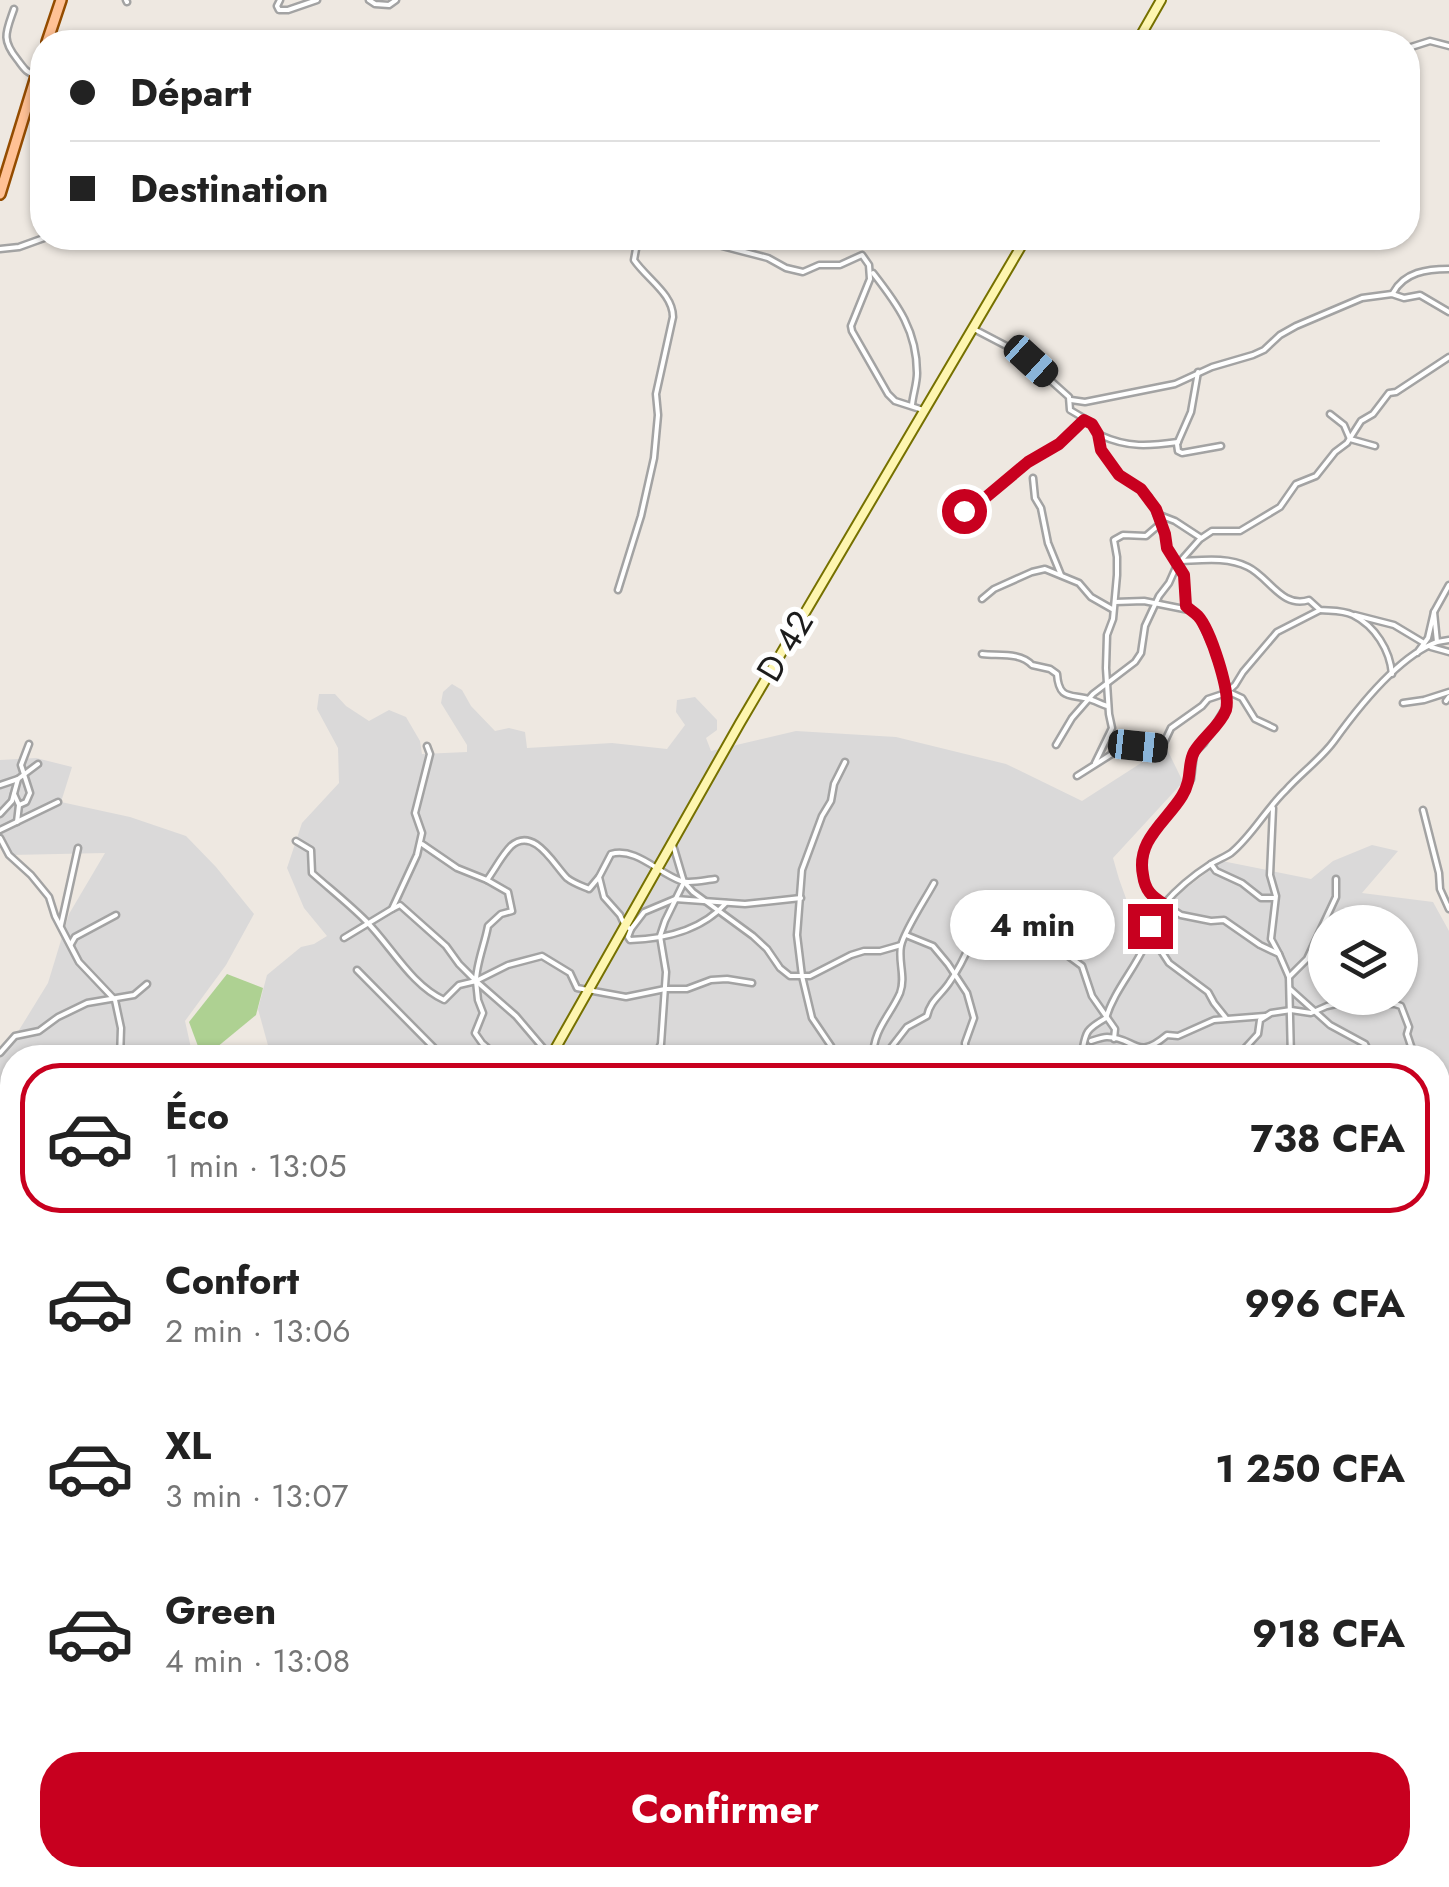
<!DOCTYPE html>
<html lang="fr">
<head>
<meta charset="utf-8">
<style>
  body { margin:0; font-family:Jost,sans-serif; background:#f2f2f2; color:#222; height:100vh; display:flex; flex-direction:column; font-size:38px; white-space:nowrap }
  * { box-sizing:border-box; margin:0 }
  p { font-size:32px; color:#767676 }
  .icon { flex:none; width:55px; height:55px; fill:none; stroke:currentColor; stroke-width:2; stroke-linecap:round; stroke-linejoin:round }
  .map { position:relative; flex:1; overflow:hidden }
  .details { position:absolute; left:0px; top:1045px; width:1450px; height:842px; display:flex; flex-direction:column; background:#fff; border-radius:40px 40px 0 0; box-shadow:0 2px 8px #0004 }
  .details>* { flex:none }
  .top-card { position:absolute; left:30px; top:30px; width:1390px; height:220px; border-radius:40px; box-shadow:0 2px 8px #0004; display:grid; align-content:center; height:220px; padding:0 40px; background:#fff }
  .tools { position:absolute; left:1308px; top:905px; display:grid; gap:20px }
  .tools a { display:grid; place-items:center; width:110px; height:110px; border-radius:50%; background:#fff; box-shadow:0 2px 8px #0004; font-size:50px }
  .end { position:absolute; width:45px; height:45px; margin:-22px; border:12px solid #c8001f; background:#fff; box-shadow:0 0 0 5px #fff }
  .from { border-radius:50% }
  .bubble { position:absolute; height:70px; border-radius:35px; background:#fff; box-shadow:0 2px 8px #0004; font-size:32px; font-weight:700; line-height:70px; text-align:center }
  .car { position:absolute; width:30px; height:60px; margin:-30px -15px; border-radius:12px; box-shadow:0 0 8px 2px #0007; background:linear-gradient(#222 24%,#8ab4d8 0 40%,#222 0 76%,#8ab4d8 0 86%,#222 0) }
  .top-card b { display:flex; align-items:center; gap:35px; height:95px; font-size:38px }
  .top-card b+b { border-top:2px solid #e0e0e0 }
  .top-card i { width:25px; height:25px; background:#222 }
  ul { padding:18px 0 0; list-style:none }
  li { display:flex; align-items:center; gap:30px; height:150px; margin:0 20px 15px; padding:0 20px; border:5px solid transparent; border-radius:40px }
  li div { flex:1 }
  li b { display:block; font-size:38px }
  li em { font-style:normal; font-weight:700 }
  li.selected { border-color:#c8001f }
  li>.icon { width:90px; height:90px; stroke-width:1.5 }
  .primary-button { display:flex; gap:20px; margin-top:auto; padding:20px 40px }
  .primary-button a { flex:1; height:115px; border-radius:40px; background:#c8001f; color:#fff; font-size:40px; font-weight:700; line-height:115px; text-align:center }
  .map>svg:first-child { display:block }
  .residential { fill:#dad9d9; fill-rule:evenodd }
  .forest { fill:#aed192 }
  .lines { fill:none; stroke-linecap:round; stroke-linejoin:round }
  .street-casing { stroke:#a3a3a3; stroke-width:9 }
  .secondary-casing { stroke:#767100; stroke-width:12 }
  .primary-casing { stroke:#944c00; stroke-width:14 }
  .street { stroke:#fff; stroke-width:4 }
  .secondary { stroke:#fef6b0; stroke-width:8 }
  .primary { stroke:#ffc195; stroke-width:9 }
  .route { stroke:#c8001f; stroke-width:12 }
  .labels { text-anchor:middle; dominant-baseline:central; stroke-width:10; stroke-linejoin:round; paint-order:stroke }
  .street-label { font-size:35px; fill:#1c1c1c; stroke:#fff }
</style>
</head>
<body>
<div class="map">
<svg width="1449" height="1887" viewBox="0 0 1449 1887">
  <rect width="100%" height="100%" fill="#eee8e1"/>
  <path class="residential" d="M452 684 462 690 471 706 495 731 509 728 525 732 527 748 612 743 667 749 685 725 676 712 677 700 695 697 717 720V730L706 738 711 751 796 731 896 737 1006 764 1082 801 1166 747 1183 782 1113 858 1119 879 1136 926 1222 861 1311 879 1333 861 1372 845 1398 851 1362 893 1433 902 1449 931V1887H0V1046L8 1048 48 983 69 914 105 853 11 855 0 846V760L36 758 72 767 61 802 130 817 186 836 216 867 254 914 226 965 185 1021 193 1057 12 1058V1875H1438V1058L275 1057 269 1049 258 1009 267 975 301 947 314 944 327 936 304 908 287 868 302 823 339 783 338 748 317 709 319 694H335L346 706 369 721 389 710 406 717 420 741 422 754 467 752V745L441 703 443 692ZM1325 922H1400V998H1325Z"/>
  <path class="forest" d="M227 974 263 988 256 1015 205 1057H202L189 1022Z"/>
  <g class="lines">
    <defs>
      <g id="street">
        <path d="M126 0 127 2"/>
        <path d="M280 0 277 6 279 10H288L317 0"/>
        <path d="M369 0 375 4 389 5 396 0"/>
        <path d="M14 9C6 32 1 39 17 59 24 68 25 72 37 76"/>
        <path d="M1408 48 1430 41 1449 46"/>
        <path d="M674 238 688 240 695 238"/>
        <path d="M709 238 722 246 768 258 786 268 803 272 819 265H840L862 255 869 265 870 279 851 326 852 331 888 394 895 401 923 410"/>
        <path d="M1005 238 1019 250"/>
        <path d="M0 249 19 247 44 238"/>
        <path d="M873 273C898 305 917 331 917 373 917 384 913 394 912 405"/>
        <path d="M1393 293C1404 272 1427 269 1449 269"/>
        <path d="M972 328 1020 353 1069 397 1070 410 1092 423 1098 434 1101 450 1119 475 1141 489 1149 497 1165 534 1167 548 1184 575 1186 606 1199 617 1211 643 1226 684V707L1204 743 1194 753 1191 779 1181 797 1146 844 1141 861 1142 875 1149 894 1181 915 1211 921 1224 920 1260 945 1279 954 1289 977 1291 1058"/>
        <path d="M1198 372 1191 412 1177 444 1178 451 1182 453 1221 446"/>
        <path d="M1071 400 1085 402 1175 384 1212 367 1253 355 1264 350 1280 335 1296 326 1362 298 1392 294 1404 298 1420 295 1449 312"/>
        <path d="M1330 414 1344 425 1350 439 1375 446"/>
        <path d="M1100 435C1128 448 1149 446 1178 442"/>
        <path d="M1033 478 1035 498 1041 508 1048 543 1061 575"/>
        <path d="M1157 514 1175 521 1201 538"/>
        <path d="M946 516 964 511 979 503 1028 462 1059 444 1084 420"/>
        <path d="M1182 561C1204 560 1228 557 1248 567 1269 577 1282 609 1309 600L1320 610C1331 611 1343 610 1353 615 1375 626 1390 650 1392 674"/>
        <path d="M618 590 641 516 654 458 658 415 656 394 673 317C673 294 647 279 634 260L638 238"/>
        <path d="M982 599 994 589 1032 572 1045 569 1079 583 1091 597 1112 609"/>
        <path d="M1115 602 1144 601 1189 610"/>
        <path d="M1434 612 1449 585"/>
        <path d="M1355 615 1394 625 1424 643"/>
        <path d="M1437 642 1449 640"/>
        <path d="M1431 647 1449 652"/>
        <path d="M982 654C999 656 1020 652 1032 665L1050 669 1057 674C1059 702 1072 693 1092 700 1098 702 1103 705 1108 706"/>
        <path d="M1229 692 1242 698 1255 719 1274 728"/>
        <path d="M1446 701 1449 697"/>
        <path d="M1403 703 1424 700 1449 692"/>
        <path d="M1056 745 1072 718 1093 694 1135 662 1141 653 1145 626 1159 596 1169 583 1177 565 1200 539 1212 531H1240L1280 507 1296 484 1316 476 1335 452 1347 443 1361 421 1373 414 1389 393 1396 392 1449 357"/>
        <path d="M1095 763 1112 728 1109 714 1106 668 1107 635 1113 619 1117 575V557L1114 540 1123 535 1146 536 1160 524"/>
        <path d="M1077 776 1126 745 1162 747 1171 728 1202 706 1208 699 1226 693 1235 685 1243 672 1277 632 1320 610"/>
        <path d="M0 785 18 779"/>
        <path d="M14 794 19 805 17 822"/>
        <path d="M19 805 26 802 30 793 21 765 29 744"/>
        <path d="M1273 808 1270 875 1276 896 1271 939 1279 954"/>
        <path d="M1423 810 1439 873 1440 889 1449 909"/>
        <path d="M0 814 12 801 18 779 38 764"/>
        <path d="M0 830 58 802"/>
        <path d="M0 838 9 855 31 875 49 897 55 916 79 962 115 1000 121 1028 120 1058"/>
        <path d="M296 841 311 850 312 873C330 889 349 904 366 921 391 946 411 985 444 1000L459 985 476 981 478 1000 483 1013 475 1033 482 1043 499 1058"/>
        <path d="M422 844 457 868 487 880"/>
        <path d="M673 845 684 882 693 892 753 936 767 949 780 968 790 976H810L851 955 864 951H880L901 945"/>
        <path d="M1211 864 1216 871 1242 883 1261 898H1275"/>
        <path d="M715 879C705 880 690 884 681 881 658 873 636 847 611 854L599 877 604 897 620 915 625 926 631 929 644 912 675 899 745 904 801 898"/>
        <path d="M392 909 400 905 446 946 459 964 476 981C476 965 485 943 488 926L501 914 512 911 508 892 487 880C495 869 502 855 511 846 534 826 554 865 567 878 573 883 582 886 589 889L599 877"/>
        <path d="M1032 915 1028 925 1033 937 1044 952 1067 955 1082 966 1092 996 1115 1029 1114 1039"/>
        <path d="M61 925 78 848"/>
        <path d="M631 929 628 937 630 940C664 939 702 930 726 903"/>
        <path d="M1150 934 1169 963 1208 992 1214 1003 1226 1018"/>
        <path d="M906 935 933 946 948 964 967 993 974 1018 965 1043 966 1058"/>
        <path d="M344 938 392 909 417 855 422 833 415 813 430 754 427 746"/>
        <path d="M71 944 75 937 116 915"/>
        <path d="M357 970 444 1058"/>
        <path d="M1289 977 1307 959 1336 897V879"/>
        <path d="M1290 989 1330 1025 1365 1044 1372 1058"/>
        <path d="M1091 1041C1094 1040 1104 1037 1107 1037 1136 1037 1135 1062 1167 1035L1178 1036 1214 1020 1265 1016"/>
        <path d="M0 1053 15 1036 39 1031 58 1017 87 1003 134 995 147 984"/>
        <path d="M550 1056 516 1016 476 981 508 965 542 956 570 973 577 988 626 997 665 989H687L711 980 727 979 752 983"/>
        <path d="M654 1058 661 1044 666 972 660 936 665 921 684 882"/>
        <path d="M833 1058 831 1046 812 1018 802 976 797 935 802 870 822 816 831 801 834 784 845 762"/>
        <path d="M873 1058C873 1029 890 1016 900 993 906 977 898 962 901 946 904 931 926 898 934 883"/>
        <path d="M883 1058 907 1027 927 1016C930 1001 941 995 949 983 966 959 980 923 986 895"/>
        <path d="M1081 1058C1086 1033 1083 1031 1106 1018 1114 991 1134 970 1145 945 1151 930 1154 916 1164 904 1177 889 1194 875 1211 864 1217 860 1225 857 1231 853 1252 836 1266 809 1286 790 1301 773 1321 759 1334 741 1357 709 1399 656 1437 642L1434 612 1428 638 1417 653"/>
        <path d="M1236 1058 1258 1034 1260 1020 1271 1013 1291 1010 1311 1013 1327 1006 1340 1003 1395 1004 1401 1006 1409 1027 1407 1034 1415 1058"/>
        <path d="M0 1100 12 1109"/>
        <path d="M1438 1121 1449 1109"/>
        <path d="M1438 1183 1449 1173"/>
        <path d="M1438 1201C1447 1214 1441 1230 1438 1245"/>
        <path d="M1442 1406 1449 1415"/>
        <path d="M1438 1466 1449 1483"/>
        <path d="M0 1556H12"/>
        <path d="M1438 1560 1449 1552"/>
        <path d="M1438 1608 1449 1601"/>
        <path d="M1438 1660 1449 1653"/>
        <path d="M0 1685 12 1683"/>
        <path d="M1438 1689 1449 1699"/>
        <path d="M1438 1714 1449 1706"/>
        <path d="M0 1725 12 1723"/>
        <path d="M10 1762 12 1761"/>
        <path d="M1438 1774H1449"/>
        <path d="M0 1809 12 1804"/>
        <path d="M0 1848 12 1843"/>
        <path d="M449 1875 456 1887"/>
        <path d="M492 1875 499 1887"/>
        <path d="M627 1875 632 1887"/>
        <path d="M700 1875 708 1887"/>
        <path d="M913 1875 922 1887"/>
        <path d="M975 1875 984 1887"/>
        <path d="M1040 1875 1048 1887"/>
        <path d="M1126 1875 1134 1887"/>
        <path d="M1190 1875 1198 1887"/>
        <path d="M1296 1875 1304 1887"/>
        <path d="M1359 1875 1368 1887"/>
        <path d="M134 1878 151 1887"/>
        <path d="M834 1885 849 1875"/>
        <path d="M24 1887 32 1875"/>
        <path d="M129 1887 136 1875"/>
        <path d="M379 1887 386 1875"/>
        <path d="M418 1887 425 1875"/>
        <path d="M557 1887 578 1875"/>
        <path d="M750 1887 770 1875"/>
        <path d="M920 1887 937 1875"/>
        <path d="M1091 1887 1108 1875"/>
        <path d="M1180 1887 1197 1875"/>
        <path d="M1278 1887 1295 1875"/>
      </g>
      <g id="secondary">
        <path d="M1137 42 1161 0"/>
        <path d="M550 1058 740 723 1026 238"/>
        <path d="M77 1887 83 1875"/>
      </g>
      <g id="primary">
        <path d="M47 42 61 0"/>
        <path d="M0 194 42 57"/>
        <path d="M1438 1850 1449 1843"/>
        <path d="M1384 1887 1401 1875"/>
      </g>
    </defs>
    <use href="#street" class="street-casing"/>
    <use href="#secondary" class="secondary-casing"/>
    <use href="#primary" class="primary-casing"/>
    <use href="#street" class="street"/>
    <use href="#secondary" class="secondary"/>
    <use href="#primary" class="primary"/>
  </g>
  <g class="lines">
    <path class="route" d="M964 511 979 503 1028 462 1059 444 1084 420 1092 424 1098 434 1101 450 1119 475 1141 489 1156 509 1165 534 1167 548 1184 575 1186 606C1190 610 1194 612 1198 616 1210 629 1231 692 1226 710 1220 726 1202 738 1194 752 1187 765 1193 778 1182 796 1166 822 1136 840 1143 875 1145 890 1151 896 1164 904L1150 926"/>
  </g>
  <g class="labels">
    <g class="street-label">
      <text transform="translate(785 646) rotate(-59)">D 42</text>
    </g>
  </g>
</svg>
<div class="tools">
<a><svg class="icon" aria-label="layers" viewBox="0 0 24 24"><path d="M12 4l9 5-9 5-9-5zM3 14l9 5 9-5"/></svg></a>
</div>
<i class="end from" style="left:964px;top:511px"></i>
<i class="end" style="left:1150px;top:926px"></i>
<div class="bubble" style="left:950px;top:890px;width:165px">4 min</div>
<i class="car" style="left:1031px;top:361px;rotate:132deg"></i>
<i class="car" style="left:1138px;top:746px;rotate:96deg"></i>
<div class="top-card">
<b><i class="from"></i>Départ</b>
<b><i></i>Destination</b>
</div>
<section class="details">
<ul>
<li class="selected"><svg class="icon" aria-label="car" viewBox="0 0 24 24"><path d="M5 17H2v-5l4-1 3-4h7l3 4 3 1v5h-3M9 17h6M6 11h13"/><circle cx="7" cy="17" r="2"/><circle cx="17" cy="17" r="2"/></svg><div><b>Éco</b><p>1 min · 13:05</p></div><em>738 CFA</em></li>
<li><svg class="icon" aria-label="car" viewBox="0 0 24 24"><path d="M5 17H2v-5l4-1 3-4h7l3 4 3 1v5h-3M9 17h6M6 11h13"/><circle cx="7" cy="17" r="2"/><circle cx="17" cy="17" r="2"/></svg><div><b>Confort</b><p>2 min · 13:06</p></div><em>996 CFA</em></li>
<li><svg class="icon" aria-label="car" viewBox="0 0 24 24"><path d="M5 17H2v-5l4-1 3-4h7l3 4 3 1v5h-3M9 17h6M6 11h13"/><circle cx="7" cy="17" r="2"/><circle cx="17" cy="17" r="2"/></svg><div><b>XL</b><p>3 min · 13:07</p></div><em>1 250 CFA</em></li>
<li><svg class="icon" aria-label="car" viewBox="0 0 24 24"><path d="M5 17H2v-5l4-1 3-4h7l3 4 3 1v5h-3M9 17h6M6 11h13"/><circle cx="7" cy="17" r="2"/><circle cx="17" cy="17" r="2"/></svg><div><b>Green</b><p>4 min · 13:08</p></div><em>918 CFA</em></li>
</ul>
<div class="primary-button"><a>Confirmer</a></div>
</section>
</div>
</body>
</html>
